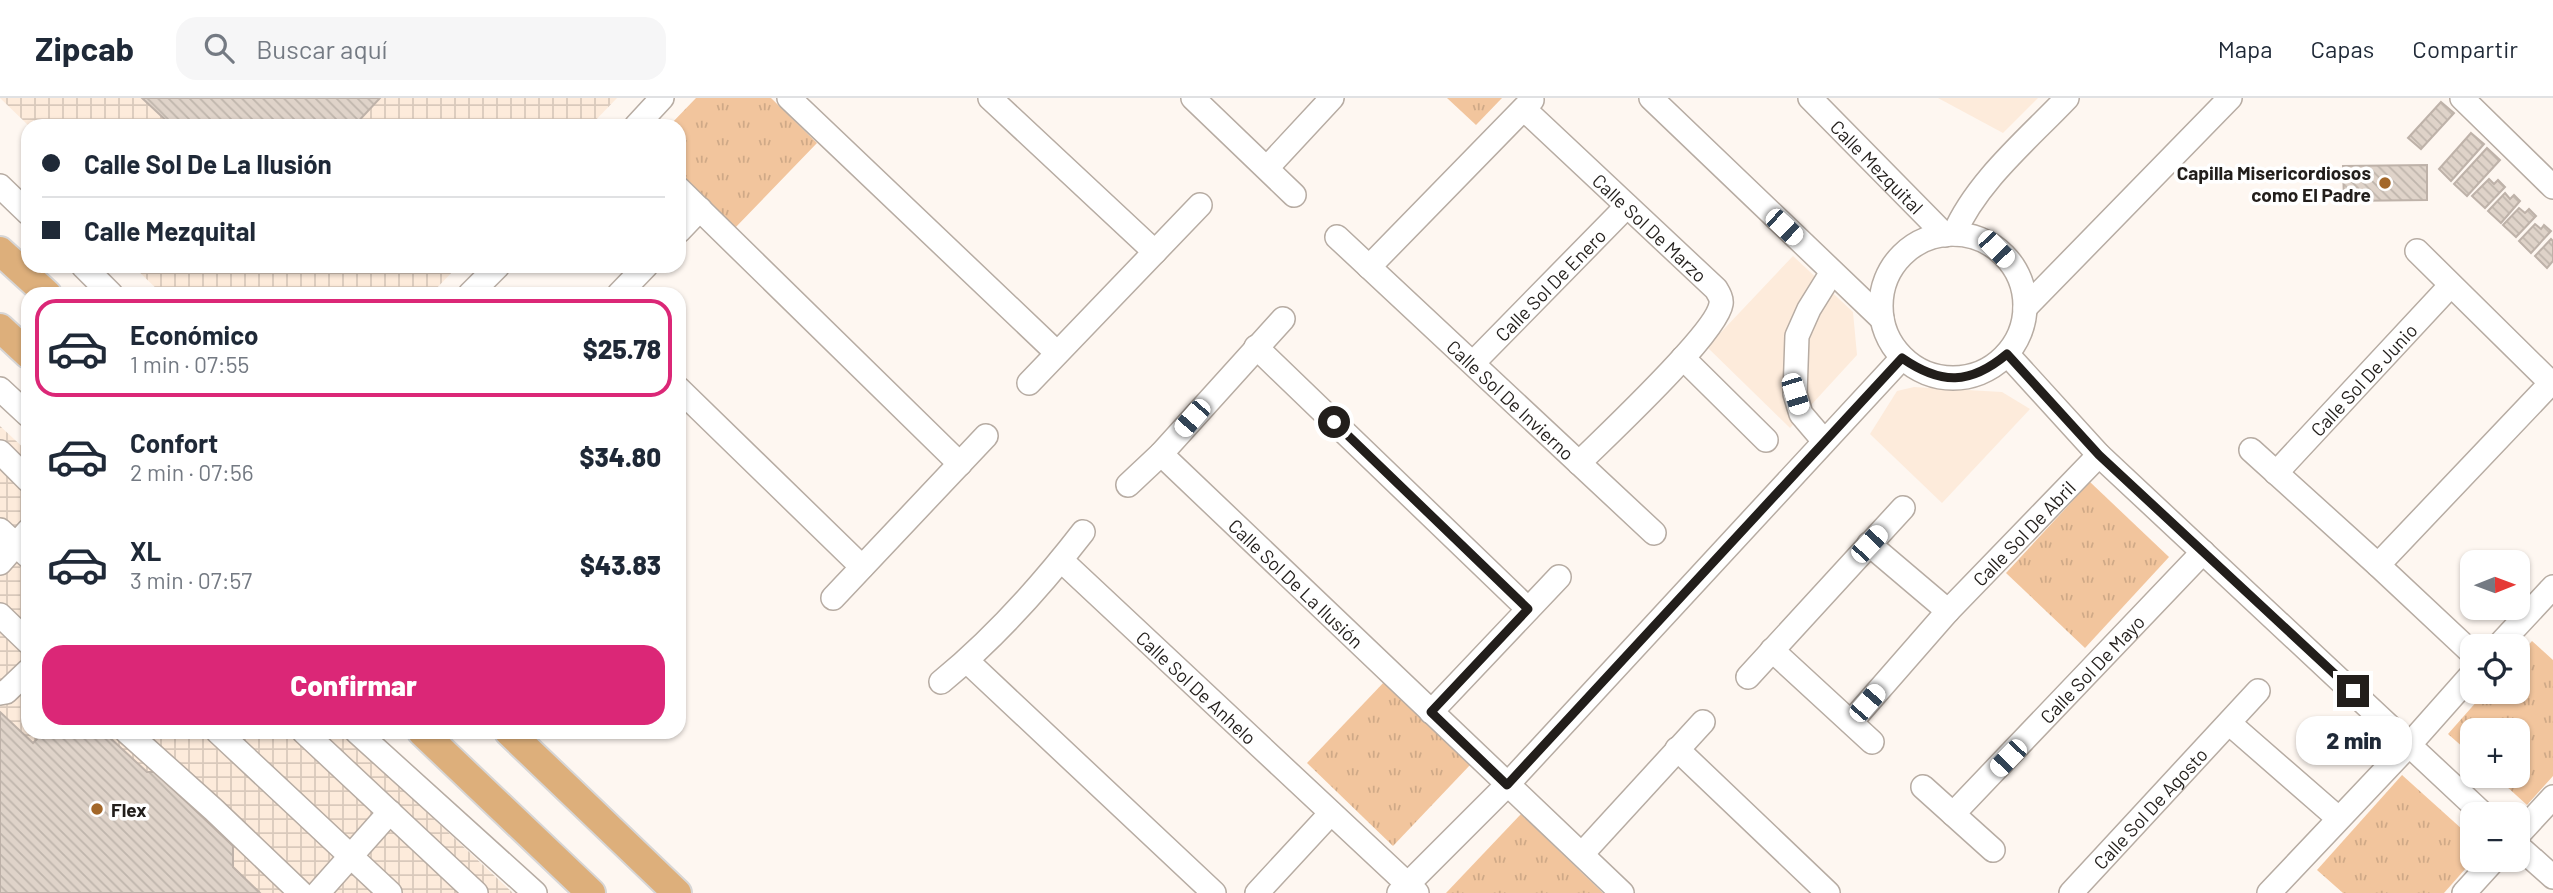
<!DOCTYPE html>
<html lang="es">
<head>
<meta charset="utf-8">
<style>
  body { margin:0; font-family:Barlow,sans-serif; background:#f6f6f7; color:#1f2937; height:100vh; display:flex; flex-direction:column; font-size:26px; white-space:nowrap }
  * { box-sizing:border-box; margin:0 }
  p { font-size:23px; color:#747a83 }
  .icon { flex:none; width:38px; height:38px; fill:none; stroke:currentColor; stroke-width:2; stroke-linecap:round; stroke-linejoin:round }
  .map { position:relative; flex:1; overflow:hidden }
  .panel { position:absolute; left:21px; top:189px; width:665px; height:452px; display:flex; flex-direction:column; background:#fff; border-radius:21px; box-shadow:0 2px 5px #0004 }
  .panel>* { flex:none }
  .guide { position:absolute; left:21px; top:21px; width:665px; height:154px; border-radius:21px; box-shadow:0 2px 5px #0004; display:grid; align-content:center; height:154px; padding:0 21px; background:#fff }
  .needle { width:46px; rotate:89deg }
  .buttons { position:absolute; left:2460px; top:452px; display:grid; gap:14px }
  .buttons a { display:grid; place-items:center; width:70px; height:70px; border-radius:14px; background:#fff; box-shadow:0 2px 5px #0004; font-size:35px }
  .end { position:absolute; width:32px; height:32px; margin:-16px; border:9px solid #221e1b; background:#fff; box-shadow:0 0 0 4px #fff }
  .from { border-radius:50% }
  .bubble { position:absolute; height:49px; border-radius:21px; background:#fff; box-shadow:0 2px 5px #0004; font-size:23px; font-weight:800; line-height:49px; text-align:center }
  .car { position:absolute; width:21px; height:42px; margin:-21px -10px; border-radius:9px; box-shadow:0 0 5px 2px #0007; background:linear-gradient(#fff 24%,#345 0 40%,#fff 0 76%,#345 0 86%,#fff 0) }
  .guide b { display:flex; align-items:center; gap:24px; height:66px; font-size:26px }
  .guide b+b { border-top:2px solid #e0e1e3 }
  .guide i { width:18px; height:18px; background:#1f2937 }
  ul { padding:12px 0 0; list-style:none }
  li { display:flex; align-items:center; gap:21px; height:98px; margin:0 14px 10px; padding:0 7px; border:4px solid transparent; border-radius:21px }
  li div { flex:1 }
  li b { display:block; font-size:26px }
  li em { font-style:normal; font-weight:800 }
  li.on { border-color:#db2777 }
  li>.icon { width:63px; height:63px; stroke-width:1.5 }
  .action { display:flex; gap:14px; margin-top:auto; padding:14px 21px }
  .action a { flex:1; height:80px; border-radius:21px; background:#db2777; color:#fff; font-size:28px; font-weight:800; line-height:80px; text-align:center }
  header { display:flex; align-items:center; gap:42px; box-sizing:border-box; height:98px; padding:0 35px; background:#fff; border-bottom:2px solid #e0e1e3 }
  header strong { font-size:33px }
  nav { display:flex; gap:38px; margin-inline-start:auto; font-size:24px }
  .search { width:490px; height:63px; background:#f6f6f7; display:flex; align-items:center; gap:18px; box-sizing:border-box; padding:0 24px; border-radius:21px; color:#747a83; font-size:26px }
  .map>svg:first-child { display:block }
  .built { fill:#fdebdb }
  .industrial { fill:url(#industrial-grid) }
  .park { fill:url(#park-tufts) }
  .building { fill:url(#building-back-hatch); stroke:#beb2a9; stroke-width:2 }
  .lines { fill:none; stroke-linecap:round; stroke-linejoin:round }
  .minor-casing { stroke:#b7aca3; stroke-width:26 }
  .major-casing { stroke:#d7d6d6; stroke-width:32 }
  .minor { stroke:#fff; stroke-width:23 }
  .major { stroke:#ddaf7b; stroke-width:28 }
  .route { stroke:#221e1b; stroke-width:9 }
  .poi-dot { fill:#a36729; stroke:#fff; stroke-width:2.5 }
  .labels { text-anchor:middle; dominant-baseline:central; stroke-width:7; stroke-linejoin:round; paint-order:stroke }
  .street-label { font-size:19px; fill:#221e1b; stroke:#fff }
  .poi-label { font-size:19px; font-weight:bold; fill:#221e1b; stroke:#fff; text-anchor:end }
</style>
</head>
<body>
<header>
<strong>Zipcab</strong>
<div class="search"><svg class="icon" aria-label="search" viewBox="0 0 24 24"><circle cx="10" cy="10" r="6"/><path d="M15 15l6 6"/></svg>Buscar aquí</div>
<nav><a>Mapa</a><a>Capas</a><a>Compartir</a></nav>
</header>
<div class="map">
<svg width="2553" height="795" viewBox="0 0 2553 795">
  <defs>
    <pattern id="industrial-grid" width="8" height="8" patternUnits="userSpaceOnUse" patternTransform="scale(1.75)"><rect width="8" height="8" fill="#fdebdb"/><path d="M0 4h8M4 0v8" fill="none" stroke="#d9c9bb"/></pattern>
    <pattern id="park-tufts" width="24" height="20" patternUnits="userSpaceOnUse" patternTransform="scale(1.75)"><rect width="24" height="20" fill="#f2c59d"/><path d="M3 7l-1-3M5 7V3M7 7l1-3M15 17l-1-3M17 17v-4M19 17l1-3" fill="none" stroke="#cfa987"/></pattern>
    <pattern id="building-back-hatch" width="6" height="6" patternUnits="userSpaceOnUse" patternTransform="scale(1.75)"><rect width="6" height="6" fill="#dfd3c9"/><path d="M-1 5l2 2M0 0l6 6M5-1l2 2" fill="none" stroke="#bfb5ac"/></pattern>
  </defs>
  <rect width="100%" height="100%" fill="#fef7f1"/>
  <g class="built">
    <path d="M1938 0H2038L2003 35Z"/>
    <path d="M1793 158 1853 214 1857 257 1790 330 1707 249Z"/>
    <path d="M1914 289 2002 294 2030 311 1942 405 1870 336 1897 293Z"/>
  </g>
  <g class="industrial">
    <path d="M0 0H617L590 28H29Z"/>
    <path d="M133 168H458L431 196H162Z"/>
    <path d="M0 328 28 354V634H341L513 795H0Z"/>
  </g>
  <g class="park">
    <path d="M696 0H771L817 45 734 131 679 77V28H669Z"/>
    <path d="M1447 0H1502L1476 27Z"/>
    <path d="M2090 384 2169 459 2085 550 2006 475Z"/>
    <path d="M2532 543 2553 562V678L2527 707 2494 677H2518V632H2473V658L2448 636 2486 593H2518V558Z"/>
    <path d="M1385 583 1471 666 1393 748 1307 665Z"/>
    <path d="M2402 677 2473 741 2474 761 2444 795H2343L2317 772Z"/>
    <path d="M1521 716 1603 795H1446Z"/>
  </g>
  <g class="building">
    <path d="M142 0H380L354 28H172Z"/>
    <path d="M2441 4 2454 15 2421 51 2408 40Z"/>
    <path d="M2471 35 2484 46 2451 83 2439 71Z"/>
    <path d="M2487 50 2500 62 2467 98 2454 86Z"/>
    <path d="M2427 67V102L2344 103 2343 68Z"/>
    <path d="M2489 81 2494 86 2498 82 2505 89 2485 110 2472 98Z"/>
    <path d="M2505 95 2510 101 2514 97 2520 103 2501 125 2488 113Z"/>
    <path d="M2519 110 2525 115 2529 111 2536 118 2516 139 2503 127Z"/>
    <path d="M2535 126 2541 131 2544 127 2551 133 2531 155 2519 143Z"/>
    <path d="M2551 141 2553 143V163L2547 170 2535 158Z"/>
    <path d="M0 614 33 645 44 634H108V638L147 674H155L233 748V769L260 795H0Z"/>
  </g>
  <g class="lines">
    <defs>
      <g id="minor">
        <path d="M789 0 1057 255"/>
        <path d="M990 0 1155 154"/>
        <path d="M1193 0 1294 97"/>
        <path d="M1651 0 1882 221"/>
        <path id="s1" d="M1810 0 1945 137"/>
        <path d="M2462 0 2553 89"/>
        <path id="s2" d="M1524 11 1716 191C1719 196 1722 201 1721 206 1717 235 1605 339 1579 365"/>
        <path d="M636 28 662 0"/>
        <path d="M1267 70 1332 0"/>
        <path d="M0 88 28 115"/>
        <path d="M679 91 960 366"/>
        <path d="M679 133 700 111"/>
        <path d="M1954 136C1976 84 2028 41 2067 0"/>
        <circle cx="1953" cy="208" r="72"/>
        <path id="s3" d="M1337 139 1654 435"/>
        <path d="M2417 153 2553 287"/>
        <path d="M83 168 111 196"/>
        <path d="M1369 169 1532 2"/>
        <path d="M470 196 498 168"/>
        <path d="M619 196 646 168"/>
        <path d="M2025 210 2230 0"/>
        <path d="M1256 249 1528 511"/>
        <path d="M2007 256 2099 357 2483 716"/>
        <path d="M1683 260 1766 342"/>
        <path id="s4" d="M1473 265 1627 108"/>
        <path d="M1029 285 1200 107"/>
        <path d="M0 291 28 317"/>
        <path d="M679 291 862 469"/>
        <path d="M1824 343 1801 316 1795 296 1797 238 1809 211 1832 174"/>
        <path d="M2251 352 2378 467 2473 556"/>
        <path d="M0 354 28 382"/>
        <path id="s5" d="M1161 356 1622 795"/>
        <path id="s6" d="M2276 375 2450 188"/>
        <path d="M1128 387 1161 356 1283 221"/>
        <path d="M0 432 28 458"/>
        <path d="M1869 446 1948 513"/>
        <path id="s7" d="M1061 462 1417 795"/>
        <path d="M0 465 28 433"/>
        <path d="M2378 467 2551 285"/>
        <path d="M833 500 986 338"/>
        <path d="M0 517 28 544"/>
        <path d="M2498 548 2553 489"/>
        <path d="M1772 552 1872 644"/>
        <path d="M967 563 1214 795"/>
        <path d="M1748 579 1903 410"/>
        <path d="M941 584C992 542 1042 487 1083 434"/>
        <path d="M0 595 6 594 28 573"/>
        <path d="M1431 614 1559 479"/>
        <path id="s8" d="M1851 624 1948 513 2099 357"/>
        <path d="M2229 625 2338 720"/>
        <path d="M127 634 214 712 301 795"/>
        <path d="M218 634 390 795"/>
        <path d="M304 634 476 795"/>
        <path d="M357 634 535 795"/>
        <path d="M1677 651 1828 795"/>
        <path d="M1923 689 1993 752"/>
        <path id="s9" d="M1953 716 2203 454"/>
        <path d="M2518 737 2553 699"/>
        <path d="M2518 748 2553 779"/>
        <path d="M1582 756 1703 624"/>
        <path d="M318 795 390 714"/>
        <path d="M1257 795 1331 715"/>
        <path d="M1399 795 1507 687 1902 260"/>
        <path id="s10" d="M2071 795 2258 593"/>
        <path d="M2269 795 2410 646 2473 575"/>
        <path d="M2464 795 2495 761"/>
      </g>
      <g id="major">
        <path d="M0 153 47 196"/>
        <path d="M0 230 28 256"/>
        <path d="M422 634 591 795"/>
        <path d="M509 634 677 795"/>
      </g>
    </defs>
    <use href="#minor" class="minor-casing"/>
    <use href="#major" class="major-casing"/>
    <use href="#minor" class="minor"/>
    <use href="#major" class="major"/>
  </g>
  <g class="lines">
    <path class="route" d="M1334 324 1528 511 1431 614 1507 687 1902 260C1941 287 1970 287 2007 256L2099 357 2353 593"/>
  </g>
  <g class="poi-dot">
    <circle cx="2385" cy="85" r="7"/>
    <circle cx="97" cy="711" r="7"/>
  </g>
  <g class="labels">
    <g class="street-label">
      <text stroke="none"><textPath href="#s1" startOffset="96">Calle Mezquital</textPath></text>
      <text stroke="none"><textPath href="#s2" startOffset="173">Calle Sol De Marzo</textPath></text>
      <text stroke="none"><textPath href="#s4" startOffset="110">Calle Sol De Enero</textPath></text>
      <text stroke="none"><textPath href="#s6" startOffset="128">Calle Sol De Junio</textPath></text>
      <text stroke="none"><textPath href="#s3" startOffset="238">Calle Sol De Invierno</textPath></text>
      <text stroke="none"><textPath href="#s8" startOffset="256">Calle Sol De Abril</textPath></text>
      <text stroke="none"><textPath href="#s5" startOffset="187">Calle Sol De La Ilusión</textPath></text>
      <text stroke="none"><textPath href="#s9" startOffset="201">Calle Sol De Mayo</textPath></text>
      <text stroke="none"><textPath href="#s7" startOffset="186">Calle Sol De Anhelo</textPath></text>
      <text stroke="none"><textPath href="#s10" startOffset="116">Calle Sol De Agosto</textPath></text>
    </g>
    <g class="poi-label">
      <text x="2371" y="74">Capilla Misericordiosos<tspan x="2371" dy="22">como El Padre</tspan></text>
      <text x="111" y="711" text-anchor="start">Flex</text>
    </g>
  </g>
</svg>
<div class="buttons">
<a><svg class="needle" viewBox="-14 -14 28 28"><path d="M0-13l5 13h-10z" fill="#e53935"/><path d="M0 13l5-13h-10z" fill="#747a83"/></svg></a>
<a><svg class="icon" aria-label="locate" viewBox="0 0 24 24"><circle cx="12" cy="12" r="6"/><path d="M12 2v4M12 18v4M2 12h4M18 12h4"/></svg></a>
<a>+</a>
<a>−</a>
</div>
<i class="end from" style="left:1334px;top:324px"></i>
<i class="end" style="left:2353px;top:593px"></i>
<div class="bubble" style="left:2296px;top:618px;width:116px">2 min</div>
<i class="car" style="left:1784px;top:129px;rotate:133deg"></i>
<i class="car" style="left:1996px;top:151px;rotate:136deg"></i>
<i class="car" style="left:1795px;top:296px;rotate:163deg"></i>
<i class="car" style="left:1192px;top:320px;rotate:221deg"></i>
<i class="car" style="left:1869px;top:446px;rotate:43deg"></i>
<i class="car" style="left:1867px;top:605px;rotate:41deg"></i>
<i class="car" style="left:2008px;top:660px;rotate:224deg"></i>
<div class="guide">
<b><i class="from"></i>Calle Sol De La Ilusión</b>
<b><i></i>Calle Mezquital</b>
</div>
<section class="panel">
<ul>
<li class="on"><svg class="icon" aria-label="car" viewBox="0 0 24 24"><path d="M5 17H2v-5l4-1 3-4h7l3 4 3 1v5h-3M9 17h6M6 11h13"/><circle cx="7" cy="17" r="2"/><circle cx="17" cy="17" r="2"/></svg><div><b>Económico</b><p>1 min · 07:55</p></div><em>$25.78</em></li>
<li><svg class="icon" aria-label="car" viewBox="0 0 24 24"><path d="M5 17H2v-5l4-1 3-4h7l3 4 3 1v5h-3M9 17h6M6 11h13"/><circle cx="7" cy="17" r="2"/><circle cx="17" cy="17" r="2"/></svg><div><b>Confort</b><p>2 min · 07:56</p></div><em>$34.80</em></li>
<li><svg class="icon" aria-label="car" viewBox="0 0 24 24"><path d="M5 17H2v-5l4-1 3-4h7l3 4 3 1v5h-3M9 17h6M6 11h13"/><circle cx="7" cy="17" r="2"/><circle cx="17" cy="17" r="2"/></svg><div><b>XL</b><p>3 min · 07:57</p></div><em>$43.83</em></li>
</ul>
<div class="action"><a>Confirmar</a></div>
</section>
</div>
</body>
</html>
